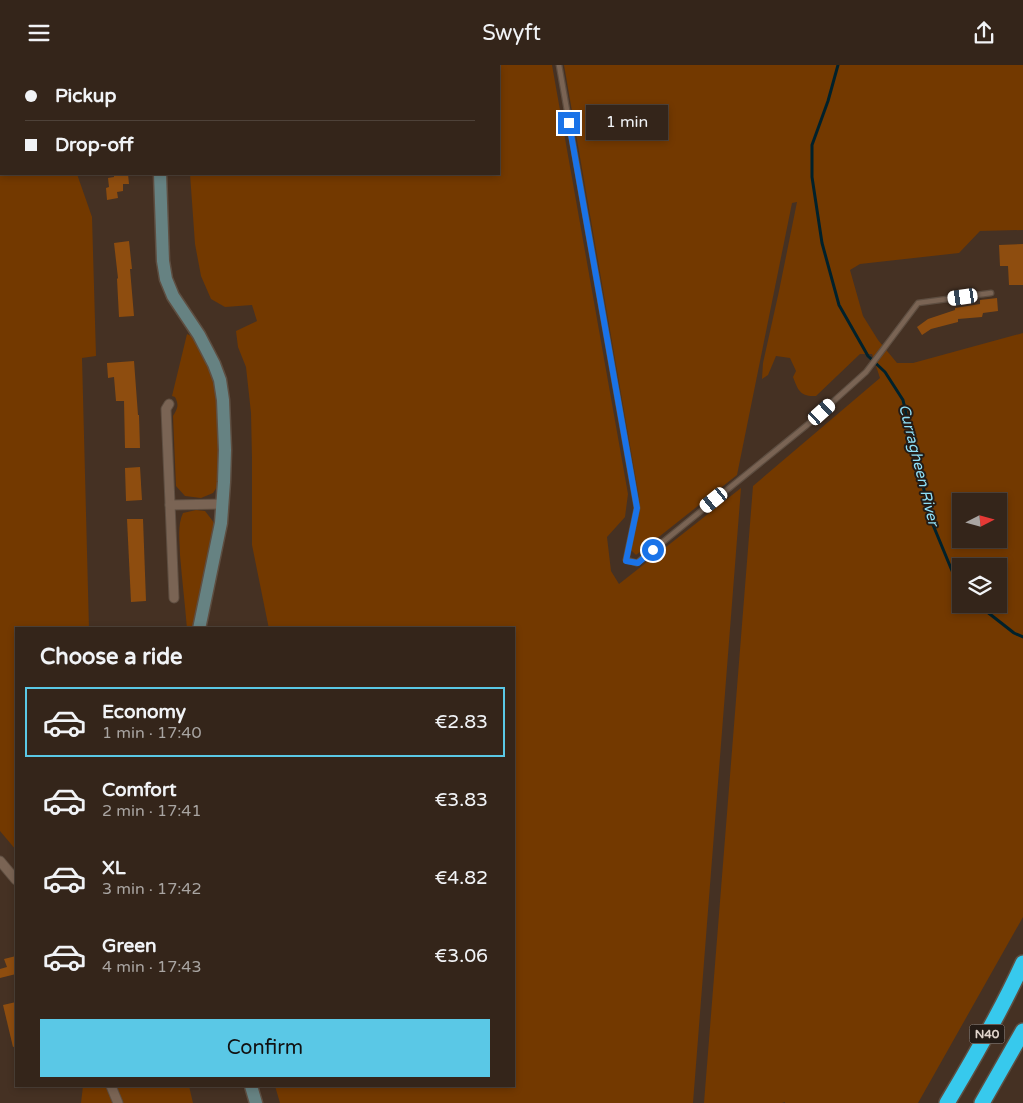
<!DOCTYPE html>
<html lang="en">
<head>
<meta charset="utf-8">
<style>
  body { margin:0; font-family:"Varela Round",sans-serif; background:#3f3127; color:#f1f3f6; height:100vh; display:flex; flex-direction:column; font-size:19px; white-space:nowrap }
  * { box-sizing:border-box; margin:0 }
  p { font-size:16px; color:#a9a5a2 }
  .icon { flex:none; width:28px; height:28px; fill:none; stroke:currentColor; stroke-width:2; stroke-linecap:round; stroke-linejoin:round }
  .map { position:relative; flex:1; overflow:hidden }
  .details { position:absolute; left:15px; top:562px; width:500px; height:460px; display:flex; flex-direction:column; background:#34251a; border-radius:0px; box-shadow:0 2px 8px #0003,0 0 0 1px #4e4239 }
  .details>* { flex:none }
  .hud { position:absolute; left:0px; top:0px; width:500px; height:110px; box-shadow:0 2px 8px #0003,0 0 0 1px #4e4239; display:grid; align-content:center; height:110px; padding:0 25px; background:#34251a }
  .needle { width:32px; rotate:84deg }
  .controls { position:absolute; left:952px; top:428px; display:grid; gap:10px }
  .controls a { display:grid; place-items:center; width:55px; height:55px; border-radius:0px; background:#34251a; box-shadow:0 2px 8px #0003,0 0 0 1px #4e4239; font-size:25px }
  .end { position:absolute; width:22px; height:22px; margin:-11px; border:6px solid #1a73e8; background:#fff; box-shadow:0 0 0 2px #fff }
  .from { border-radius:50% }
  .bubble { position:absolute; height:35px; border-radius:0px; background:#34251a; box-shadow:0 2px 8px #0003,0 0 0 1px #4e4239; font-size:16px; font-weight:600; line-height:35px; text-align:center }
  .car { position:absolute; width:15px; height:30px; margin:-15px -8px; border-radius:6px; box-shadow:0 0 4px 1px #0007; background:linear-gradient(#fff 24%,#345 0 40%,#fff 0 76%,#345 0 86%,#fff 0) }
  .hud b { display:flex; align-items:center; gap:18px; height:48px; font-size:19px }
  .hud b+b { border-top:1px solid #4e4239 }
  .hud i { width:12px; height:12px; background:#f1f3f6 }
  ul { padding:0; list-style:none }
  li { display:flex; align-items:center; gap:15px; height:70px; margin:0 10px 8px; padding:0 15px; border:2px solid transparent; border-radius:0px }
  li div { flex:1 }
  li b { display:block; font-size:19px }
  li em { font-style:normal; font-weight:600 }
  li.selected { border-color:#5ac8e6 }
  li>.icon { width:45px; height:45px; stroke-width:1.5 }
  h2 { padding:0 25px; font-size:22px; line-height:60px }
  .action { display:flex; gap:10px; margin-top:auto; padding:10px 25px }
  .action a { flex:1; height:58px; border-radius:0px; background:#5ac8e6; color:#111; font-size:20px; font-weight:600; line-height:58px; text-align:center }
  header { display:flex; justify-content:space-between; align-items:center; height:65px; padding:0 25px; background:#34251a; font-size:22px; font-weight:600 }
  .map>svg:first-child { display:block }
  .green { fill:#733900; fill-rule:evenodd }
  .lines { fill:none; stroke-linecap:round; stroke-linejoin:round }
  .stream { stroke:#00212b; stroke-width:3 }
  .building { fill:#8e4d0f }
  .lane-casing { stroke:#5e4e41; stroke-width:7 }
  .street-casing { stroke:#5e4e41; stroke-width:11 }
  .secondary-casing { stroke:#5e4e41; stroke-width:15 }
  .highway-casing { stroke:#5e4e41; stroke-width:18 }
  .lane { stroke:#7a6454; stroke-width:4.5 }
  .street { stroke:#7a6454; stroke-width:9 }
  .secondary { stroke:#668282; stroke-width:12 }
  .highway { stroke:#37c9ed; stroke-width:15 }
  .route { stroke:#1a73e8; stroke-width:6 }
  .labels { text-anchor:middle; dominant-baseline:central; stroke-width:4; stroke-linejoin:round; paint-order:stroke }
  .shield { fill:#241b15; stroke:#a99d95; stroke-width:1 }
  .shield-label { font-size:12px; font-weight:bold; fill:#e2d5cc }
  .water-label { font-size:15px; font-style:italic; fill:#8fdff7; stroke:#241b15 }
</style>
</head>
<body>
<header><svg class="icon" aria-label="menu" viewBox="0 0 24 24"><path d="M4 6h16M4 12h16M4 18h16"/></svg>Swyft<svg class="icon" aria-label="share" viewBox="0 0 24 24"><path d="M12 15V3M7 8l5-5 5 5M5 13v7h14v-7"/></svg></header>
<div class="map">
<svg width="1023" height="1038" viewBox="0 0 1023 1038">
  <rect width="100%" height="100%" fill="#453123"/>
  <g class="green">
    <path d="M0 0H68V1H1V109H77L92 152 96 291 82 293 89 564H16V785L0 766Z"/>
    <path d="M212 0H552L628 429 625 452 607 472 611 506 619 519 741 423 693 1038H280L275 1021H514V564H269L252 480V393L251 348 246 302 238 282 236 266 257 256 252 240 225 242 211 234 201 211 195 179 190 109H499V1H208Z"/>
    <path d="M564 0H1023V165L980 166 959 188 860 199 850 205 863 251 878 275 897 298H913L1023 268V852L918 1038H785V1037L782 1038H704L753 421 880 313 872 289H860L816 331C800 332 798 325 793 312L796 306 790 293 776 291 768 310 762 314 763 298 779 226 797 137 792 138 737 410 636 490 631 485 640 445 639 432ZM961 436H999V474H961ZM961 501H999V539H961Z"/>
    <path d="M187 269 195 273 210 303 217 327 220 402 219 419 213 428 201 433 185 431 176 421 173 351C178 343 179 340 175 332L172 331Z"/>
    <path d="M196 445 205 446 212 455 216 461 193 564H187C185 539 182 515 180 490 180 476 177 461 183 448Z"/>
    <path d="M83 1021H189L193 1038H81Z"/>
  </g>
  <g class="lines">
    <g class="stream">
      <path d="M838 0 828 36 812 80V112L822 178 839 240 868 291 885 307 903 335 931 455 955 513 961 521"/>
      <path d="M977 539 1014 568 1023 572"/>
    </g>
  </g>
  <g class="building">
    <path d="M114 109H128L129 119H123V126L117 127 118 133 107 135 106 123 109 122 108 113 114 112Z"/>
    <path d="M129 176 132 204H130L134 251 119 252 117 214 118 213 114 178Z"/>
    <path d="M1023 179V220H1009L1008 201H1000L999 180Z"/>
    <path d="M997 233 998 246 983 248 982 252 958 254V257L931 264 922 270 917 262 928 254 955 245V243L980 239V235Z"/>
    <path d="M134 296 138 350H139L140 383H125L124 336H116L114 312 108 313 107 298Z"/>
    <path d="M140 402 142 435 126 436 125 403Z"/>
    <path d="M127 454H143L146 536 131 537Z"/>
    <path d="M16 891V909L0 913V904L7 902 4 894Z"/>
    <path d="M16 937V981L13 982 3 940Z"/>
  </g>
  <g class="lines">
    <defs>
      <g id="lane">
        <path d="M559 0 637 443 626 495 637 498 807 360 866 307 918 238 991 228"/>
        <path d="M197 1 201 0"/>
      </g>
      <g id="street">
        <path d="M169 339 166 344 174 533"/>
        <path d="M170 440 223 439"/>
        <path d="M0 796 16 815"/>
        <path d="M111 1021 118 1038"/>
      </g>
      <g id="secondary">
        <path d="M156 0V1"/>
        <path d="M160 109 163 196 166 214 173 231 199 270 214 299 220 315 223 335 225 385 224 417 221 458 199 564"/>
        <path d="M251 1021 256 1038"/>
      </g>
      <g id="highway">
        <path d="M947 1038C974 993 1001 946 1023 898"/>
        <path d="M982 1038 1023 966"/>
      </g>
    </defs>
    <use href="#lane" class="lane-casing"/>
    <use href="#street" class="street-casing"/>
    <use href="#secondary" class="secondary-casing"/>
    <use href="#highway" class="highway-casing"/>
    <use href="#lane" class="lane"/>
    <use href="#street" class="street"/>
    <use href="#secondary" class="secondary"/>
    <use href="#highway" class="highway"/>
  </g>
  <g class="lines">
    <path class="route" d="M569 58 637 443 626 496 638 498 653 485"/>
  </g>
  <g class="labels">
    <rect class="shield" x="969.5" y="959.5" width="35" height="19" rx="4"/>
    <g class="shield-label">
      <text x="987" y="969">N40</text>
    </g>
    <g class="water-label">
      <text transform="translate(919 400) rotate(76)">Curragheen River</text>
    </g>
  </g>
</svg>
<div class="controls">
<a><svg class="needle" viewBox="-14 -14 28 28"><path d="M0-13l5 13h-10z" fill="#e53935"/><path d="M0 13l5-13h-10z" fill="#a9a5a2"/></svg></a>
<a><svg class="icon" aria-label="layers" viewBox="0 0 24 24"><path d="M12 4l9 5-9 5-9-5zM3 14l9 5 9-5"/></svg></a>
</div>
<i class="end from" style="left:653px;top:485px"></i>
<i class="end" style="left:569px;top:58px"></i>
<div class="bubble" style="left:586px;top:40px;width:82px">1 min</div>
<i class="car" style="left:963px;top:232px;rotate:262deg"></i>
<i class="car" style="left:822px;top:347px;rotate:48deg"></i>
<i class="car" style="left:714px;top:435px;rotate:231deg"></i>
<div class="hud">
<b><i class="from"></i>Pickup</b>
<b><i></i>Drop-off</b>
</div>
<section class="details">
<h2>Choose a ride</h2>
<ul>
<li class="selected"><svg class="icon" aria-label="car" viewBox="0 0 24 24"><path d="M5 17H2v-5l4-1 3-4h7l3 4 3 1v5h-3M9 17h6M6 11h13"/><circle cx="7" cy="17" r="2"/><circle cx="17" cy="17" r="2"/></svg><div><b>Economy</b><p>1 min · 17:40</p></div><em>€2.83</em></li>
<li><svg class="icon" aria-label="car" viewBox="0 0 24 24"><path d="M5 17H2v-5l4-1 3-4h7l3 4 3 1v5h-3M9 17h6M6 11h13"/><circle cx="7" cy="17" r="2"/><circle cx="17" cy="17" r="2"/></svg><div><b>Comfort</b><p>2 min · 17:41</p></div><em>€3.83</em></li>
<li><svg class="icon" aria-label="car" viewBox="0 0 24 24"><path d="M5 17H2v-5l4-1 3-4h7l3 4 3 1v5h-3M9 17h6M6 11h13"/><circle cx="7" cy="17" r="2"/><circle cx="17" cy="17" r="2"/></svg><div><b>XL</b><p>3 min · 17:42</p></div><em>€4.82</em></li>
<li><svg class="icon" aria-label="car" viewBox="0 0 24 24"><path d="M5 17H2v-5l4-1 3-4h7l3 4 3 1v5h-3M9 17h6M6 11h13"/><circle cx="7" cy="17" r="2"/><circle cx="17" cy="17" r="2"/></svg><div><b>Green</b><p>4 min · 17:43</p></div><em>€3.06</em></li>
</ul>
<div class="action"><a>Confirm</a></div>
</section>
</div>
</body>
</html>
